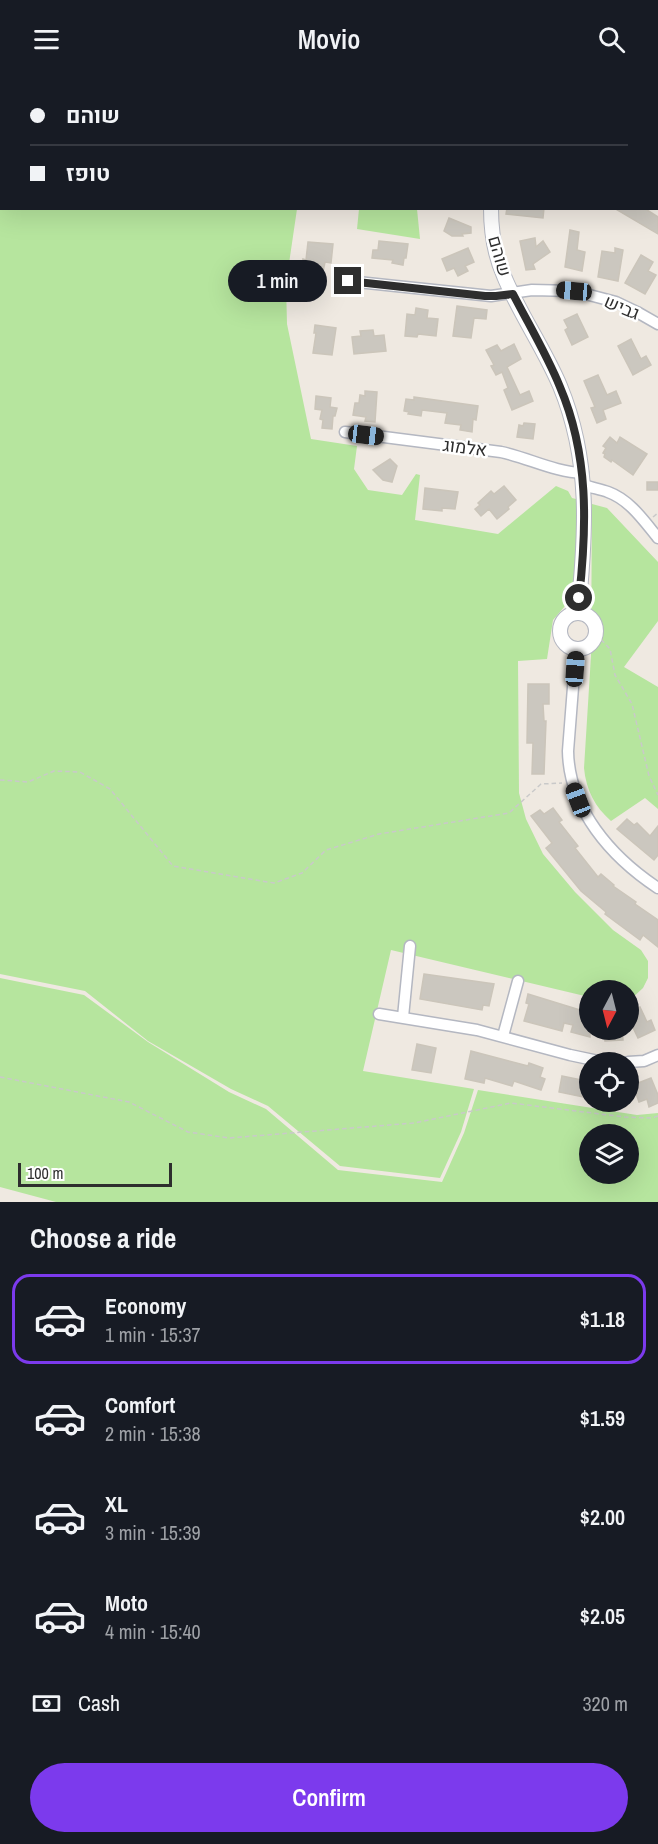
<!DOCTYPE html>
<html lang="en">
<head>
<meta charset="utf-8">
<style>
  body { margin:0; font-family:"Archivo Narrow",Heebo,sans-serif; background:#242831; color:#f1f3f6; height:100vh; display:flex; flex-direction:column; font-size:22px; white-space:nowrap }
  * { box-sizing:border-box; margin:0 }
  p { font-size:20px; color:#9ea1a6 }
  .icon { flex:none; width:33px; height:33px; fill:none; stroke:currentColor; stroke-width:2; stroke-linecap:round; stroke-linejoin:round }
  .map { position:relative; height:1124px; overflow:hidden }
  .details { display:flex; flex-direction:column; background:#171b24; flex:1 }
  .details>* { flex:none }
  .top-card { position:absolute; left:0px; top:0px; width:658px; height:132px; box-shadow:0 6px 24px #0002; display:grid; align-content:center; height:132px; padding:0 30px; background:#171b24 }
  .needle { width:39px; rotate:187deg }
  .buttons { position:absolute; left:579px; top:902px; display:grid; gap:12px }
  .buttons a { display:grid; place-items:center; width:60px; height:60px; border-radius:50%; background:#171b24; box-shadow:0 6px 24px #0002; font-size:30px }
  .scale { position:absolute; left:18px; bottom:15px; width:154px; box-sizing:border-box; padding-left:6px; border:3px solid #2e2e2e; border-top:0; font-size:16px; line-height:21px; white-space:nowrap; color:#2e2e2e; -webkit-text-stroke:4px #fff; paint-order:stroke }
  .end { position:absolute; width:27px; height:27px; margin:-14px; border:8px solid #2e2e2e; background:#fff; box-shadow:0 0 0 3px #fff }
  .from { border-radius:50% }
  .bubble { position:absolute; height:42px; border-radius:21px; background:#171b24; box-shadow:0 6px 24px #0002; font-size:20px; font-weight:600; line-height:42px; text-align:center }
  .car { position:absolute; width:18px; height:36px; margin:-18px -9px; border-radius:8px; box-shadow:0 0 4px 2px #0007; background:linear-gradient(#222 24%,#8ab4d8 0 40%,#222 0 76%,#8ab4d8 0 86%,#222 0) }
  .top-card b { display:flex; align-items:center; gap:21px; height:57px; font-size:22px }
  .top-card b+b { border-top:2px solid #363941 }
  .top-card i { width:15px; height:15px; background:#f1f3f6 }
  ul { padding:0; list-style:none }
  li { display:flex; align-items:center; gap:18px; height:90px; margin:0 12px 9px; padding:0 18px; border:3px solid transparent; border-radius:18px }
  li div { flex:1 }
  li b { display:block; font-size:22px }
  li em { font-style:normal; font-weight:600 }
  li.current { border-color:#7c3aed }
  li>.icon { width:54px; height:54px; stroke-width:1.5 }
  h2 { padding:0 30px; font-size:27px; line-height:72px }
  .pay { display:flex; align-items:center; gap:15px; height:66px; padding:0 30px; font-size:22px }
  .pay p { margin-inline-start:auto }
  .primary-button { display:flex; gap:12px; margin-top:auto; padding:12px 30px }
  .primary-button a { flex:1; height:69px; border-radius:36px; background:#7c3aed; color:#fff; font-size:24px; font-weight:600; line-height:69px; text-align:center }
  header { display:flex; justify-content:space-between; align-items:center; height:78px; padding:0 30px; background:#171b24; font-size:27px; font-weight:600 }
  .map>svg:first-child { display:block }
  .green { fill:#b6e59e; fill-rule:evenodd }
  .building { fill:#cbc7bf; stroke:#cbc5ba; stroke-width:1.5 }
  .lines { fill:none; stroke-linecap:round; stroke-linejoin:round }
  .minor-casing { stroke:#b4b7c1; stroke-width:13 }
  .tertiary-casing { stroke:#b4b7c1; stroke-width:16 }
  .path { stroke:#c9c9c9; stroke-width:1.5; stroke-dasharray:4.5 3; stroke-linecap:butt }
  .minor { stroke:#fff; stroke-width:10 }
  .tertiary { stroke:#fff; stroke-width:14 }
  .route { stroke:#2e2e2e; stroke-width:8 }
  .labels { text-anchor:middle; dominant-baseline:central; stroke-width:5; stroke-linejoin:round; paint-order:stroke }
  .street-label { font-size:18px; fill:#2e2e2e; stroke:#fff }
</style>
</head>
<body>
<header><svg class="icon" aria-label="menu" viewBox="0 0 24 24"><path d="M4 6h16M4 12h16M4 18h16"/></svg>Movio<svg class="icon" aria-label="search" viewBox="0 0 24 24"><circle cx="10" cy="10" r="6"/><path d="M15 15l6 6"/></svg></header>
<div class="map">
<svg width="658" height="1124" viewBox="0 0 658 1124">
  <rect width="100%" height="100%" fill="#efe9e1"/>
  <g class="green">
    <path d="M0 0H518L517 2H2V130L297 131 286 206 287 246 311 361 357 368 354 391 368 412 402 417 416 396 420 397 415 442 498 456 556 408 568 413 572 420 580 422 573 512 565 528 553 542 547 581 518 583 519 715 526 741 543 776 575 814 613 852 641 872 648 883V900L643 910 631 921H629L628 912H590L589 919 391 872 363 993 474 1011 461 1054 440 1100 340 1088 268 1028 231 1011 148 963 85 913 0 896Z"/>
    <path d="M359 131H417L420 161 357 151Z"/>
    <path d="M592 426 607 430 658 484V543L624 589 658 609V731L645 720 611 743C595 729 586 712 584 690L591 578Z"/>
    <path d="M0 900 84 917 148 964 229 1014 266 1031 338 1092 442 1104 464 1055 478 1012 637 1037 658 1035V1124H56L0 1109ZM590 1056H628V1095H590Z"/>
  </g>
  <g class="building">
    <path d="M507 130H544L543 140 506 136Z"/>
    <path d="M614 130H644L658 139V156Z"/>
    <path d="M449 140 471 149V155L462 156 463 158H452L444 153Z"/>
    <path d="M570 152 579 154 577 172 585 174 582 193 565 189Z"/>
    <path d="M535 160 536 169 543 163 550 174 533 186 535 191 526 192 520 163Z"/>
    <path d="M379 163 408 166 406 180H404L403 187 392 185 393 182 372 180 373 172H378Z"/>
    <path d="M308 164 333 166 331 185 325 184 323 194 317 193V197L307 195 308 191 302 190 303 181 306 182Z"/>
    <path d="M468 170 474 184 465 188 468 193 458 198 454 190 447 193 442 181Z"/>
    <path d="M615 170 623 172 618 203 598 199 602 173 615 175Z"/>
    <path d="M641 177 653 184 648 193 656 197 645 216 625 205Z"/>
    <path d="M457 228 487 232 486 241 474 240 471 260 453 258Z"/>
    <path d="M416 230 428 232 427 240 438 241 436 258 418 256 417 259 405 258 407 236 415 237Z"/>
    <path d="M577 236 588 259 572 267 565 252 568 250 564 242Z"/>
    <path d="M315 247 336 250 332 277 313 275 316 255H314Z"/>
    <path d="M373 252 374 258 384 257 386 273 354 276 352 259 361 258 360 253Z"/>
    <path d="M631 261 641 281 646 278 651 287 633 297 618 268Z"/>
    <path d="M514 266 521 281 507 289 520 317 529 313 533 323 512 332 504 312 508 310 502 294 496 297 491 288 494 287 486 272 497 267 501 273Z"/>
    <path d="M598 297 607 317 616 313 621 325 603 332 606 341 597 345 591 330 595 329 584 303Z"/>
    <path d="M365 313 377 314 375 344 365 343 366 339 353 337 355 325H359L360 317 365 318Z"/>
    <path d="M316 318 331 320 330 329 337 330 335 338H333L332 351 322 350 323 342 320 341 322 332 315 331Z"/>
    <path d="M414 319 478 328 476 342 473 341 472 354 460 352 461 347 445 345 447 335 422 332 421 338 408 336 409 334 404 333 406 321 414 322Z"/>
    <path d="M524 345 535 346 533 361 517 359 519 347 523 348Z"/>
    <path d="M610 359 617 365 620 359 647 376 633 397 612 382 611 384 604 379 605 376 603 375 606 370 603 368Z"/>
    <path d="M390 381 397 388 392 404 383 402 373 392Z"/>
    <rect x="647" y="404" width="11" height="8"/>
    <path d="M504 408 516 422 508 429 509 431 497 441 489 431 481 438 475 431 480 427 478 425 491 413 494 416Z"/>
    <path d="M425 410 458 414 455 431 442 430V433L423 431Z"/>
    <path d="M528 606H549V626H543L544 643H546L544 696H532L533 665H527Z"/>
    <path d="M553 730 562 742 559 744 578 768 575 770 598 799 601 796 614 807 613 808 636 824 635 826 658 842V869L643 857 640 862 605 836 606 834 581 813 546 770 552 765 531 738 540 732 544 736Z"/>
    <path d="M627 741 634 747 637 745 650 758 658 748V777L654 782 617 751Z"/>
    <path d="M424 896 494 906 489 928 483 927 482 932 420 921Z"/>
    <path d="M528 916 580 932 581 930 590 933V959L571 954 573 947 564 945 562 953 524 943 529 926 526 925Z"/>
    <path d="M640 929 647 944 651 942 655 952 638 960 628 939V934Z"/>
    <path d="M604 951H622L623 962 605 963Z"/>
    <path d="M417 966 436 970 431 995 412 992Z"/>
    <path d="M471 973 528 988 529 985 543 990 540 999 545 1001 541 1012 514 1003 512 1008 485 1000 484 1005 465 1001Z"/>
    <path d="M562 998 587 1003 584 1019 559 1014Z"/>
    <path d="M651 1000 658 1017V1025L649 1029 647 1021 639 1024 633 1007Z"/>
  </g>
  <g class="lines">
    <defs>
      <g id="minor">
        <path d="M657 120 658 121"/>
        <path d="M348 203 491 218 532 212 574 213 616 224 637 234 658 246"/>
        <path d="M345 354 501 374C529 380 554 394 583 395"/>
        <path d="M584 407C592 410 600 411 608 414 630 422 644 443 658 460"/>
        <path d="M576 571 568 673C569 731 611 779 658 810"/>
        <path d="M379 936 477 952 570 977 603 984"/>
        <path d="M403 939 410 868"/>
        <path d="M503 958 518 903"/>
        <path d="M628 984 644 983 658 977"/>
      </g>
      <g id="tertiary">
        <path d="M529 2V0"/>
        <path d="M491 130C491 152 495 178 504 198 519 235 544 270 560 308 591 383 586 456 578 534"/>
        <circle cx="578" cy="553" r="18"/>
      </g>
    </defs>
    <use href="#minor" class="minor-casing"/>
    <use href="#tertiary" class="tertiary-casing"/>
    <g class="path">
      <path d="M642 2 643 0"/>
      <path d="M653 439 658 435"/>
      <path d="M596 556 610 571 615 597 632 626 649 698 658 717"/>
      <path d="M0 702 28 704 54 693 80 694 110 711 173 788 274 805 302 795 326 772 379 756 509 735 541 706 562 705"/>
      <path d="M0 999 129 1024 188 1054 229 1060 414 1045 511 1025 625 1039 652 1040 658 1038"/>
    </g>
    <use href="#minor" class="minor"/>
    <use href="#tertiary" class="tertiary"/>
  </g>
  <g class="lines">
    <path class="route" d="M348 203 485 218H496L513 216C529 247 547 277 560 309 589 377 587 448 579 520"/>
  </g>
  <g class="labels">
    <g class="street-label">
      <text transform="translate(500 178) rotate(74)">שוהם</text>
      <text transform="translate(622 229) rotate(23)">גביש</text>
      <text transform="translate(465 369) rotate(7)">אלמוג</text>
    </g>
  </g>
</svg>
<div class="buttons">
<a><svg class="needle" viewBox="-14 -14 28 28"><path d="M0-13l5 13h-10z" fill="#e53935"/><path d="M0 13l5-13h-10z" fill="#9ea1a6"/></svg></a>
<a><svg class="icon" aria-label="locate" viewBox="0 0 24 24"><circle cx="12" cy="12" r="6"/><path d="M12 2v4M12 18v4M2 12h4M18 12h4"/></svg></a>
<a><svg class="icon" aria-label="layers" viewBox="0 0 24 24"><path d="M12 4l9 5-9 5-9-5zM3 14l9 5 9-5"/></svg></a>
</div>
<div class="scale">100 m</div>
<i class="end from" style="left:579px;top:520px"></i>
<i class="end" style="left:348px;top:203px"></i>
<div class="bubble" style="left:228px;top:182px;width:99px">1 min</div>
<i class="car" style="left:574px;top:213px;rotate:275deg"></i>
<i class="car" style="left:366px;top:357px;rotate:97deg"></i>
<i class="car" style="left:575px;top:591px;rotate:4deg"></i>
<i class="car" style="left:578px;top:722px;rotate:339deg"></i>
<div class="top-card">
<b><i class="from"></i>שוהם</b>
<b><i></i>טופז</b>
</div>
</div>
<section class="details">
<h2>Choose a ride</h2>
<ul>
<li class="current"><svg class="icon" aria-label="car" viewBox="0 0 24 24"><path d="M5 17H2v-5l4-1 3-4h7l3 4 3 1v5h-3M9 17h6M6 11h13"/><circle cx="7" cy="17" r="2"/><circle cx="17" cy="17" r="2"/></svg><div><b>Economy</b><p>1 min · 15:37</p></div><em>$1.18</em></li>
<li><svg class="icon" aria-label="car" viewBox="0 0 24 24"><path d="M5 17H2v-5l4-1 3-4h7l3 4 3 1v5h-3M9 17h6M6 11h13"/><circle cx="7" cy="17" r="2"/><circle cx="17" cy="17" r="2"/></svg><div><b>Comfort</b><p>2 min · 15:38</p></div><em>$1.59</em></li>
<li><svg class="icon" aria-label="car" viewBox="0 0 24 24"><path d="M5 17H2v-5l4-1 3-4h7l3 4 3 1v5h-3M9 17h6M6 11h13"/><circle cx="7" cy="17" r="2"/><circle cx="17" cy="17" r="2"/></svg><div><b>XL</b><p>3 min · 15:39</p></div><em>$2.00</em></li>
<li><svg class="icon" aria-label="car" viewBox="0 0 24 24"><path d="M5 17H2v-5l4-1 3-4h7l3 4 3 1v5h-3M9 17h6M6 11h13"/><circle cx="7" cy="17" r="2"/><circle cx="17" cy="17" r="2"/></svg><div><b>Moto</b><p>4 min · 15:40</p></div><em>$2.05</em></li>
</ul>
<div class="pay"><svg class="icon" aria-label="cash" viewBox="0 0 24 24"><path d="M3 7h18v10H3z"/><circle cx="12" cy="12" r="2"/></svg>Cash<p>320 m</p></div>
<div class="primary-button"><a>Confirm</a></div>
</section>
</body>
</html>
